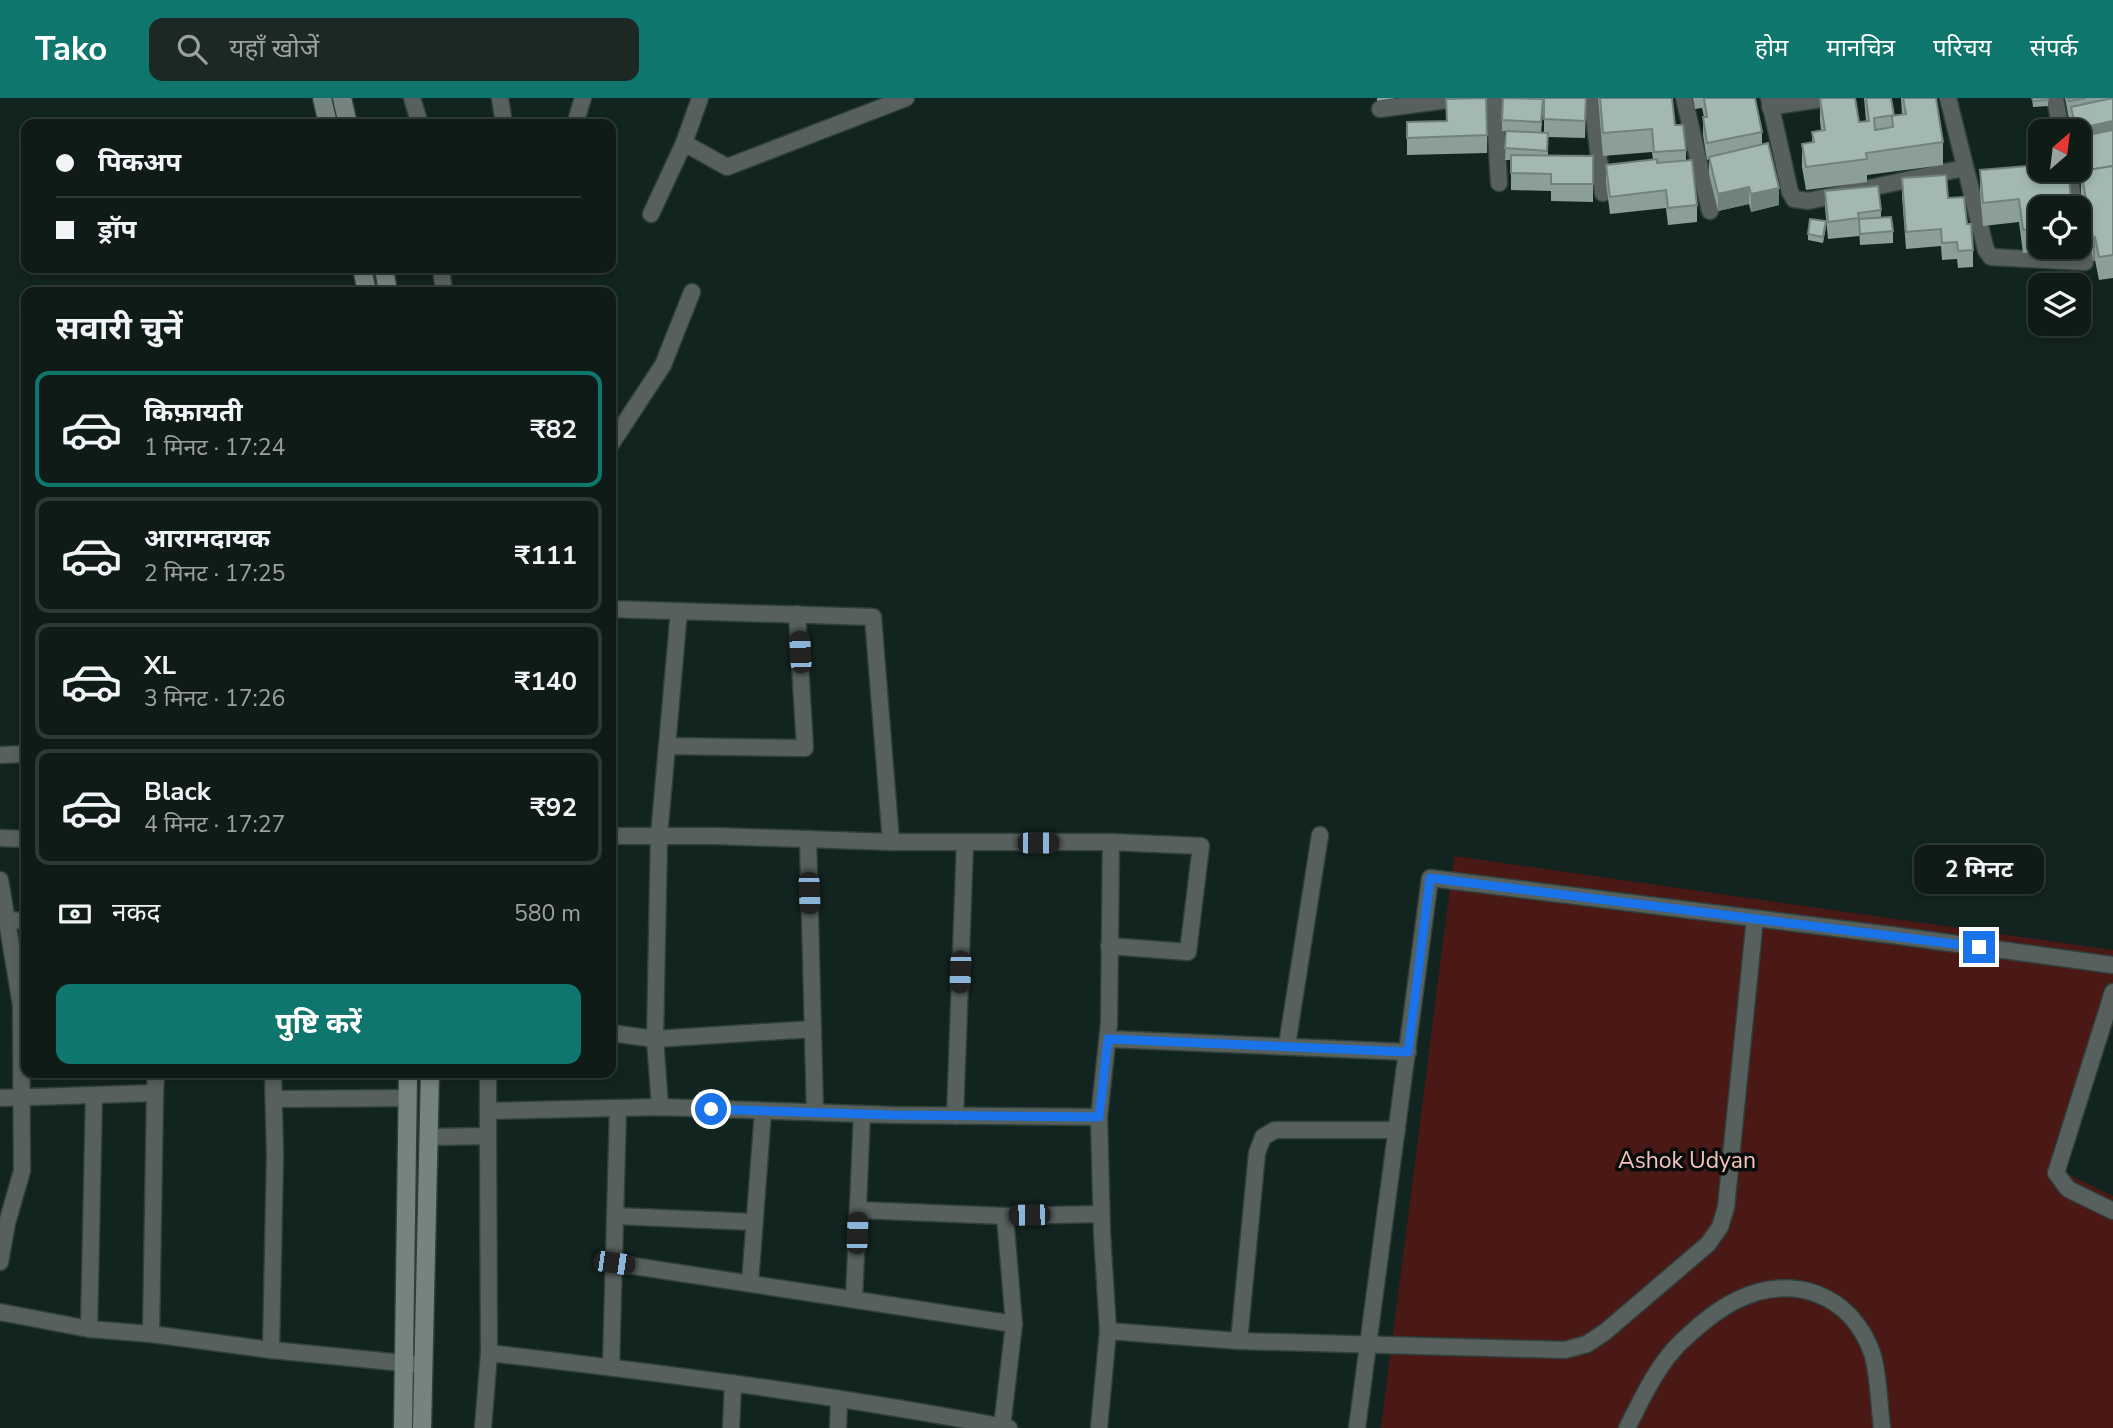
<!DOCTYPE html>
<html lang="hi">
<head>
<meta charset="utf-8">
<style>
  body { margin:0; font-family:"Nunito Sans","Noto Sans Devanagari",sans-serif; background:#1c2824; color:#f1f3f6; height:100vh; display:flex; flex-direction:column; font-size:26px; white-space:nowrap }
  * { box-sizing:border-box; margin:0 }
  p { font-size:23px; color:#9ba1a1 }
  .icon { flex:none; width:38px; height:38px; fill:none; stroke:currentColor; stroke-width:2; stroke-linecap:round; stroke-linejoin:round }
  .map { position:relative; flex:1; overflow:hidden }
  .side { position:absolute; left:21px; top:189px; width:595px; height:791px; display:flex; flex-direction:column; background:#0e1b17; border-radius:14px; box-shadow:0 4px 10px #0003,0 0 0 2px #2e3936 }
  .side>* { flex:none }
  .banner { position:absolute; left:21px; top:21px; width:595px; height:154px; border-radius:14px; box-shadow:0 4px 10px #0003,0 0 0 2px #2e3936; display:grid; align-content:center; height:154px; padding:0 35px; background:#0e1b17 }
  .needle { width:46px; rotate:28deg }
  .fabs { position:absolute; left:2028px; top:21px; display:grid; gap:14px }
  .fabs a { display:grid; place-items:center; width:63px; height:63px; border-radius:14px; background:#0e1b17; box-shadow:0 4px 10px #0003,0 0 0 2px #2e3936; font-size:35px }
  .end { position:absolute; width:32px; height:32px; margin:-16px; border:9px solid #1a73e8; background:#fff; box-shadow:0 0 0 4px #fff }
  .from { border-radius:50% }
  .bubble { position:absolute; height:49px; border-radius:14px; background:#0e1b17; box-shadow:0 4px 10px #0003,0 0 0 2px #2e3936; font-size:23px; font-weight:700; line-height:49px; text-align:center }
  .car { position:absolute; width:21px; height:42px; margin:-21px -10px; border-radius:9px; box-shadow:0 0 5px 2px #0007; background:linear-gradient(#222 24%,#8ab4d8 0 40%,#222 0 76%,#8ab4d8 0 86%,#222 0) }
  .banner b { display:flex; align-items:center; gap:24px; height:66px; font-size:26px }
  .banner b+b { border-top:2px solid #2e3936 }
  .banner i { width:18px; height:18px; background:#f1f3f6 }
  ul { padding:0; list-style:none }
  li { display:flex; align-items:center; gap:21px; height:116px; margin:0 14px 10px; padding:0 21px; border:4px solid #2e3936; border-radius:14px }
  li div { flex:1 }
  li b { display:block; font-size:26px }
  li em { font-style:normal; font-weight:700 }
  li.active { border-color:#0f766e }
  li>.icon { width:63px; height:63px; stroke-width:1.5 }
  h2 { padding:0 35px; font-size:32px; line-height:84px }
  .pay { display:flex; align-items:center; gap:18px; height:77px; padding:0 35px; font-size:26px }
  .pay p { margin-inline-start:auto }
  .action { display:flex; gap:14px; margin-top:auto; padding:14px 35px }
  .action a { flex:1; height:80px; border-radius:14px; background:#0f766e; color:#fff; font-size:28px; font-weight:700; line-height:80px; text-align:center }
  header { display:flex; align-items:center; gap:42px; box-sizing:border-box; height:98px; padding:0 35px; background:#0f766e; color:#fff }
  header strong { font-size:33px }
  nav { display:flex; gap:38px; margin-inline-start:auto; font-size:24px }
  .search { width:490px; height:63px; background:#1c2824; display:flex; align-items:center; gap:18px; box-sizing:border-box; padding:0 24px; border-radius:14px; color:#9ba1a1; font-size:26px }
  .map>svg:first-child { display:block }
  .green { fill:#4a1916 }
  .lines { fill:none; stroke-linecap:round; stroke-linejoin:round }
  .minor-casing { stroke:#2f403b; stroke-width:19 }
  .secondary-casing { stroke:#2f403b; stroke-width:21 }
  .minor { stroke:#57605d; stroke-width:16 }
  .secondary { stroke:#76847f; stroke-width:18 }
  .wall { fill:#8b9e97 }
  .shaded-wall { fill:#71817b }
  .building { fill:#a2b8b0; stroke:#71817b; stroke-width:2 }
  .route { stroke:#1a73e8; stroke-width:9 }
  .labels { text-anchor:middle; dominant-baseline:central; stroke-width:7; stroke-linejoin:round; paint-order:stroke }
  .park-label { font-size:23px; fill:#fac2bb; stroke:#050c09 }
</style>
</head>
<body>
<header>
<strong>Tako</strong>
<div class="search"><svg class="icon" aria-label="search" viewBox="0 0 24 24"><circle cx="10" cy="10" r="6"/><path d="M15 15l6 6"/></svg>यहाँ खोजें</div>
<nav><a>होम</a><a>मानचित्र</a><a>परिचय</a><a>संपर्क</a></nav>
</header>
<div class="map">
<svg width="2113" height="1330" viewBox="0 0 2113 1330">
  <rect width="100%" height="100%" fill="#12241f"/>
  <path class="green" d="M1454 758 2113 852V927L2064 1074 2113 1098V1330H1381Z"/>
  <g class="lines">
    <defs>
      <g id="minor">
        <path d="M412 0 420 26"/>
        <path d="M500 0 504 26"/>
        <path d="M1494 0 1499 85"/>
        <path d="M1592 0 1603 95"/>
        <path d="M1684 0 1710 113"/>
        <path d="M1769 0 1790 94 1794 101 1808 103 1964 70"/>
        <path d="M1948 0 1986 152 1991 159 2085 164 2079 131"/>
        <path d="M2055 0 2061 33"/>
        <path d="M1770 9 1828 0"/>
        <path d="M1380 11 1462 0"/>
        <path d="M575 26 583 0"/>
        <path d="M684 45 727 69 906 0"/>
        <path d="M2068 72 2075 110"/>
        <path d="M651 116 684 45 700 0"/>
        <path d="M441 170 444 194"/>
        <path d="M611 346 663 267 692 194"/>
        <path d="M679 513 659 738 655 941 813 931"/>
        <path d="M667 648 805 650 797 516"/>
        <path d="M0 657 26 656"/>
        <path d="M611 738H716L891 744"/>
        <path d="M0 740 26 741"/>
        <path d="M808 741 815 1014"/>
        <path d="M0 782 21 907"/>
        <path d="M7 822 26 823"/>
        <path d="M1109 848 1188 854 1201 748 1111 744"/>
        <path d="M2113 894 2056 1075 2068 1091 2113 1113"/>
        <path d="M611 935 655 941 660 1009"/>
        <path d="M1108 941 1408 954"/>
        <path d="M1287 947 1320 737"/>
        <path d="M0 1000 155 995 156 975"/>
        <path d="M274 1001 408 1000"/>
        <path d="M488 1013 660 1009 892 1017 1099 1019 1109 926 1111 744H891L873 519 611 511"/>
        <path d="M955 1018 965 745"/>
        <path d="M1099 1019 1102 1135 1108 1233 1099 1330"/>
        <path d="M488 1038V975"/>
        <path d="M430 1039 488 1038 489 1255C663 1275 837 1297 1009 1330"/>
        <path d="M858 1112 1005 1118"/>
        <path d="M616 1118 754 1124"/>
        <path d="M0 1164 7 1125 22 1073 21 907H26"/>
        <path d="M614 1165 1014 1226 1002 1329"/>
        <path d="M750 1185 763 1013"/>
        <path d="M854 1201 862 1016"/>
        <path d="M0 1214 89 1231 151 1236 271 1252 275 1057 273 975"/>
        <path d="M1014 1226 1005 1118 1101 1116"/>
        <path d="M89 1231 94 998"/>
        <path d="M1108 1233 1239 1243 1565 1252 1587 1246 1605 1234 1708 1146 1720 1129 1726 1109 1755 820"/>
        <path d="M151 1236 155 995"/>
        <path d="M1239 1243 1257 1055 1263 1039 1275 1032H1397"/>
        <path d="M271 1252 424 1267"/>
        <path d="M611 1269 618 1010"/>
        <path d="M483 1330 489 1255"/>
        <path d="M731 1330 733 1285"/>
        <path d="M838 1330 839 1301"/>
        <path d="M1357 1330 1430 780 1899 838 2113 867"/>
        <path d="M1627 1330C1642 1301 1657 1267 1681 1244 1698 1228 1716 1212 1737 1202 1793 1175 1851 1196 1872 1255 1879 1276 1879 1308 1882 1330"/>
      </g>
      <g id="secondary">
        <path d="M322 0 328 26"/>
        <path d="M342 0 348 26"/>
        <path d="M362 170 367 194"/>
        <path d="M384 170 388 194"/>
        <path d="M403 1330 408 975"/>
        <path d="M422 1330 430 975"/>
      </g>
    </defs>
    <use href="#minor" class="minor-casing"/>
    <use href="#secondary" class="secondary-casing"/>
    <use href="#minor" class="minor"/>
    <use href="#secondary" class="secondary"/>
  </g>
  <g class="wall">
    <path d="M1377 0H1396L1377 3Z"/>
    <path d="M1544 0H1586L1585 40 1548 39V57L1593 58V104L1551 103V93L1511 92V62H1505L1506 33H1502V22L1543 13 1541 35H1544Z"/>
    <path d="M1598 0H1672L1675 27 1686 52V62L1697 107V124L1668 127 1666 110 1610 116 1606 84V67L1653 62 1652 54 1603 58Z"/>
    <path d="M1693 0H1755L1762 34V47L1779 107 1751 114 1749 106 1718 113 1709 76V61L1707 62 1703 37V19H1704L1702 10 1695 11Z"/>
    <path d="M1864 0H1891L1894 17 1902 16 1901 0H1936L1943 44V67L1867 77V84L1806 92 1802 69V46L1812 44V34L1821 32 1820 23V1L1859 24 1866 23Z"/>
    <path d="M2032 0H2048V8L2033 9Z"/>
    <path d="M2065 0H2113V180L2099 182 2095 162 2093 163 2081 96V82L2079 72V33H2072L2071 20 2069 21Z"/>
    <path d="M1446 1 1487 37V55L1407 57V24L1446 23Z"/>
    <path d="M1980 72 2040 110V149H2066V153L2023 155 2019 124 1983 128 1980 95Z"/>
    <path d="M1902 80 1948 100 1967 126 1973 152V169L1958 170 1957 161 1942 162 1941 148 1906 151 1902 98Z"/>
    <path d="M1825 93 1881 112V120L1893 133V145L1860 147 1859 132V138L1828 141 1825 110Z"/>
    <path d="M1826 129 1823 145 1808 142V136Z"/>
  </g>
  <g class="shaded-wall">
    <path d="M2113 23V41L2079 48V33H2076V31Z"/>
    <path d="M1749 89V106L1718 113V96Z"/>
    <path d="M1779 90V107L1751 114V96Z"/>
    <path d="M2095 139V162L2093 163V140Z"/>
  </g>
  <g class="building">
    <path d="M1486 0 1487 37 1407 40V24L1447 23 1446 1Z"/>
    <path d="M1503 0 1543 1 1541 24 1502 22Z"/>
    <path d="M1544 0H1586L1585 23 1544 21Z"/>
    <path d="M1600 0H1672L1675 27H1683L1686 52 1654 54 1652 31 1603 35Z"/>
    <path d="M1704 0H1755L1762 34 1707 45 1703 19H1707Z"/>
    <path d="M1824 0H1855L1859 24 1869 23 1866 0H1891L1894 17 1874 20 1875 32 1893 29 1892 18 1906 16 1903 0H1936L1943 44 1866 55 1867 61 1806 69 1802 46 1814 44 1812 34 1825 32 1820 1Z"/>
    <path d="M2032 0H2048V2L2033 3Z"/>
    <path d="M2068 0H2086L2069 3Z"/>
    <path d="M2113 0V23L2076 31 2071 9Z"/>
    <path d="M2113 32V68L2083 73 2079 55V39Z"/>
    <path d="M1506 33 1548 35 1547 53 1505 50Z"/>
    <path d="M1768 45 1779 90 1751 96 1749 89 1718 96 1709 59Z"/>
    <path d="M1511 57 1593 58V86H1551V76L1511 75Z"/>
    <path d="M1657 61V65L1692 62 1697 107 1668 110 1666 92 1610 99 1606 67Z"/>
    <path d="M2040 67V72H2068L2072 110H2040V131L2023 132 2019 101 1983 105 1980 72Z"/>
    <path d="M2113 68V157L2099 159 2095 139 2093 140 2081 73Z"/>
    <path d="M1946 77 1948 100 1964 99 1967 126H1971L1973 152 1958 153 1957 144 1942 145 1941 131 1906 134 1902 80Z"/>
    <path d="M1878 88 1881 112 1858 115 1859 120 1828 124 1825 93Z"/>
    <path d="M1891 119 1893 133 1860 136 1859 121Z"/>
    <path d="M1810 121 1826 123 1823 139 1808 136Z"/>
  </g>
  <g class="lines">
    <path class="route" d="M711 1011 892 1017 1099 1019 1108 941 1408 954 1430 780 1979 849"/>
  </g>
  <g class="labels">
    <g class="park-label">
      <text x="1687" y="1062">Ashok Udyan</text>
    </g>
  </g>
</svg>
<div class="fabs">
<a><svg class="needle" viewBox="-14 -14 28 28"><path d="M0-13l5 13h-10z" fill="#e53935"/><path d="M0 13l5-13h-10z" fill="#9ba1a1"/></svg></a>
<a><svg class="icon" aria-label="locate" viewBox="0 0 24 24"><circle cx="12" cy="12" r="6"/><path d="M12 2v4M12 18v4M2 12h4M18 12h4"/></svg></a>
<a><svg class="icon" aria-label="layers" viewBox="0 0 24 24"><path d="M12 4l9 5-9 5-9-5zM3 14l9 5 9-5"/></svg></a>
</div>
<i class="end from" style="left:711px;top:1011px"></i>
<i class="end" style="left:1979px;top:849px"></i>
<div class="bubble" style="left:1914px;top:747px;width:130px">2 मिनट</div>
<i class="car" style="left:800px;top:554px;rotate:357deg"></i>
<i class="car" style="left:1038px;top:745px;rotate:90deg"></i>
<i class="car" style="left:809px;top:795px;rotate:178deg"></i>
<i class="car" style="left:960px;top:874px;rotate:182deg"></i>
<i class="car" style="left:1029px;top:1117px;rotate:269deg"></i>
<i class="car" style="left:857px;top:1135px;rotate:2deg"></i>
<i class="car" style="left:614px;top:1165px;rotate:98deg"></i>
<div class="banner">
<b><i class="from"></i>पिकअप</b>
<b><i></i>ड्रॉप</b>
</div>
<section class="side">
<h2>सवारी चुनें</h2>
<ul>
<li class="active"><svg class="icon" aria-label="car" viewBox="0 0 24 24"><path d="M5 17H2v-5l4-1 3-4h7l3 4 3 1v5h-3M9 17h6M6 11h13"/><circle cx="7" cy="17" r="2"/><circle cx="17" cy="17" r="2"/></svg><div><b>किफ़ायती</b><p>1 मिनट · 17:24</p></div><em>₹82</em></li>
<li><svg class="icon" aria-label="car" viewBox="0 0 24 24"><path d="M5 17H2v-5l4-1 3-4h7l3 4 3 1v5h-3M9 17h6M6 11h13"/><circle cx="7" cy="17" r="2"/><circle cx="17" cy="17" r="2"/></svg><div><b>आरामदायक</b><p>2 मिनट · 17:25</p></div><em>₹111</em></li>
<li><svg class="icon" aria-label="car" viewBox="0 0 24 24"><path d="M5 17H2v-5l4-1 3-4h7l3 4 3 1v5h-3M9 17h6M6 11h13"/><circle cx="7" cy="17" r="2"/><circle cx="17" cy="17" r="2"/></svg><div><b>XL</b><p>3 मिनट · 17:26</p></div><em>₹140</em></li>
<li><svg class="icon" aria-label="car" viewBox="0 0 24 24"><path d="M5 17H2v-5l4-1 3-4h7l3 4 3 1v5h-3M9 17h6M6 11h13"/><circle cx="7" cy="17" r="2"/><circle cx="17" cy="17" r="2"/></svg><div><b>Black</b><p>4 मिनट · 17:27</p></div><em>₹92</em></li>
</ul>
<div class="pay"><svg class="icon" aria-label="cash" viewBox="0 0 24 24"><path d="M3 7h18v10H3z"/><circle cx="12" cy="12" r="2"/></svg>नकद<p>580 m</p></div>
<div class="action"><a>पुष्टि करें</a></div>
</section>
</div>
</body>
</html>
